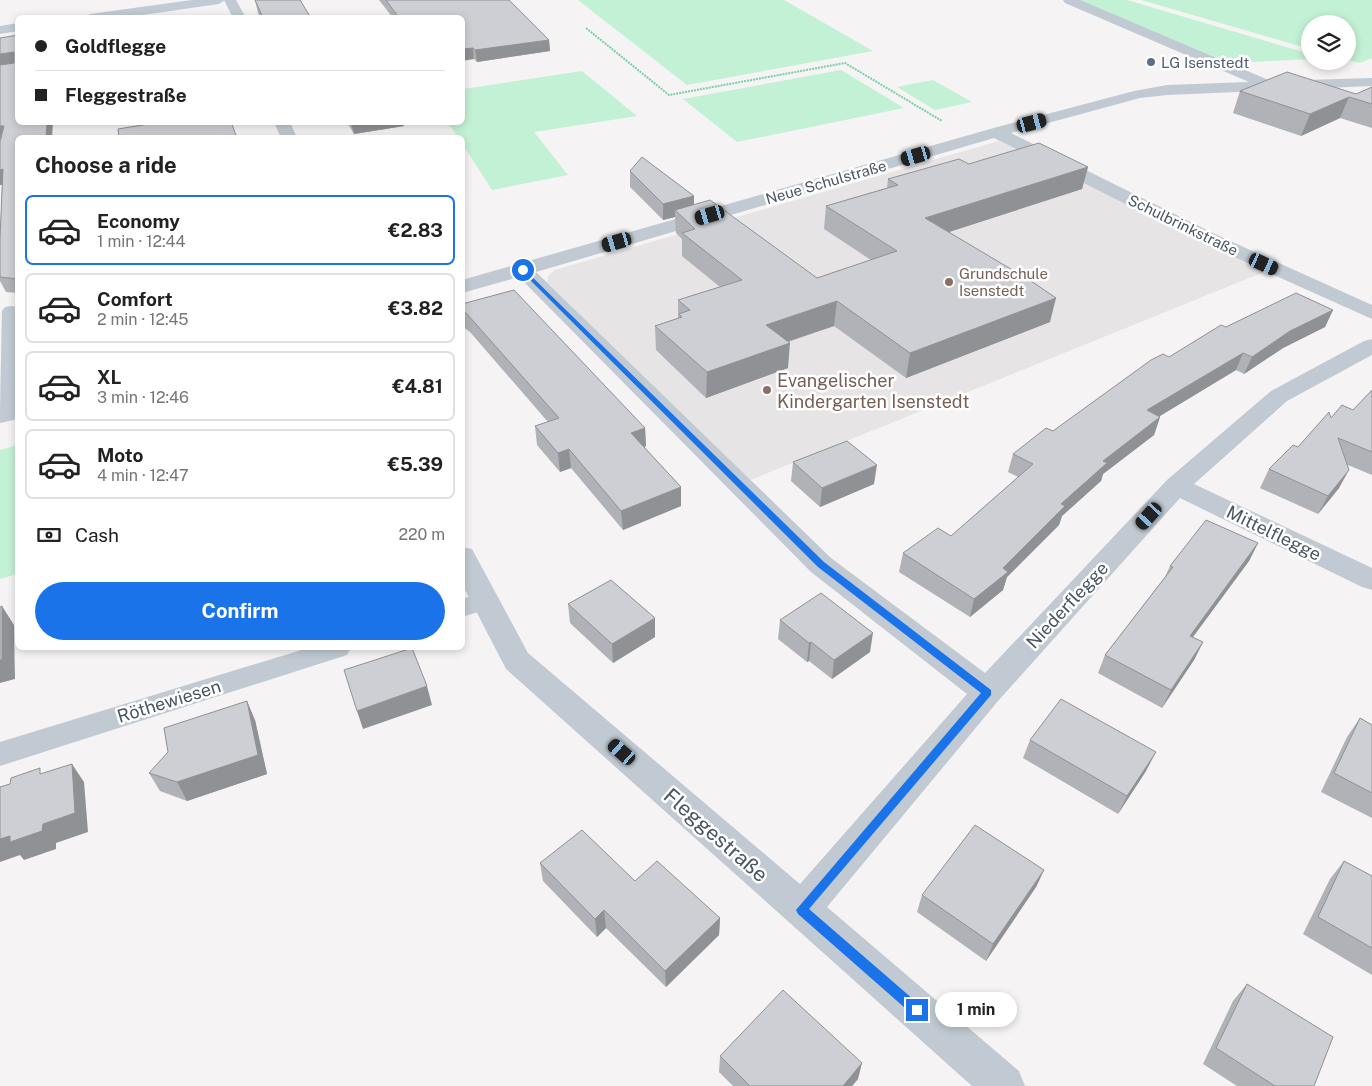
<!DOCTYPE html>
<html lang="en">
<head>
<meta charset="utf-8">
<style>
  body { margin:0; font-family:"Public Sans",sans-serif; background:#f6f6f6; color:#222; height:100vh; display:flex; flex-direction:column; font-size:19px; white-space:nowrap }
  * { box-sizing:border-box; margin:0 }
  p { font-size:16px; color:#767676 }
  .icon { flex:none; width:28px; height:28px; fill:none; stroke:currentColor; stroke-width:2; stroke-linecap:round; stroke-linejoin:round }
  .map { position:relative; flex:1; overflow:hidden }
  .sheet { position:absolute; left:15px; top:135px; width:450px; height:515px; display:flex; flex-direction:column; background:#fff; border-radius:8px; box-shadow:0 2px 8px #0003 }
  .sheet>* { flex:none }
  .top-card { position:absolute; left:15px; top:15px; width:450px; height:110px; border-radius:8px; box-shadow:0 2px 8px #0003; display:grid; align-content:center; height:110px; padding:0 20px; background:#fff }
  .fabs { position:absolute; left:1301px; top:15px; display:grid; gap:10px }
  .fabs a { display:grid; place-items:center; width:55px; height:55px; border-radius:50%; background:#fff; box-shadow:0 2px 8px #0003; font-size:25px }
  .end { position:absolute; width:22px; height:22px; margin:-11px; border:6px solid #1a73e8; background:#fff; box-shadow:0 0 0 2px #fff }
  .from { border-radius:50% }
  .bubble { position:absolute; height:35px; border-radius:18px; background:#fff; box-shadow:0 2px 8px #0003; font-size:16px; font-weight:700; line-height:35px; text-align:center }
  .car { position:absolute; width:15px; height:30px; margin:-15px -8px; border-radius:6px; box-shadow:0 0 4px 1px #0007; background:linear-gradient(#222 24%,#8ab4d8 0 40%,#222 0 76%,#8ab4d8 0 86%,#222 0) }
  .top-card b { display:flex; align-items:center; gap:18px; height:48px; font-size:19px }
  .top-card b+b { border-top:1px solid #e0e0e0 }
  .top-card i { width:12px; height:12px; background:#222 }
  ul { padding:0; list-style:none }
  li { display:flex; align-items:center; gap:15px; height:70px; margin:0 10px 8px; padding:0 10px; border:2px solid #e0e0e0; border-radius:8px }
  li div { flex:1 }
  li b { display:block; font-size:19px }
  li em { font-style:normal; font-weight:700 }
  li.current { border-color:#1a73e8 }
  li>.icon { width:45px; height:45px; stroke-width:1.5 }
  h2 { padding:0 20px; font-size:22px; line-height:60px }
  .pay { display:flex; align-items:center; gap:12px; height:55px; padding:0 20px; font-size:19px }
  .pay p { margin-inline-start:auto }
  .cta { display:flex; gap:10px; margin-top:auto; padding:10px 20px }
  .cta a { flex:1; height:58px; border-radius:30px; background:#1a73e8; color:#fff; font-size:20px; font-weight:700; line-height:58px; text-align:center }
  .map>svg:first-child { display:block }
  .education { fill:#e6e4e5 }
  .green { fill:#c3f1d5 }
  .lines { fill:none; stroke-linecap:round; stroke-linejoin:round }
  .path { stroke:#7ad0a6; stroke-width:2; stroke-dasharray:2 1; stroke-linecap:butt }
  .service { fill:#c1cad2; fill-rule:evenodd }
  .minor { fill:#c1cad2; fill-rule:evenodd }
  .secondary { fill:#c1cbd6; fill-rule:evenodd }
  .wall { fill:#b0b2b7 }
  .shaded-wall { fill:#909195 }
  .building { fill:#cdcfd5; stroke:#909195 }
  .route { fill:#1a73e8 }
  .service-dot { fill:#5c6f8a; stroke:#fff; stroke-width:2 }
  .education-dot { fill:#8d6e63; stroke:#fff; stroke-width:2 }
  .labels { text-anchor:middle; dominant-baseline:central; stroke-width:5; stroke-linejoin:round; paint-order:stroke }
  .far-service-label { font-size:15px; fill:#4e5e75; stroke:#fff; text-anchor:start }
  .far-street-label { font-size:15px; fill:#4a5661; stroke:#fff }
  .far-education-label { font-size:15px; fill:#785e54; stroke:#fff; text-anchor:start }
  .education-label { font-size:18px; fill:#785e54; stroke:#fff; text-anchor:start }
  .street-label { font-size:18px; fill:#4a5661; stroke:#fff }
  .near-street-label { font-size:21px; fill:#4a5661; stroke:#fff }
</style>
</head>
<body>
<div class="map">
<svg width="1372" height="1086" viewBox="0 0 1372 1086">
  <rect width="100%" height="100%" fill="#f5f3f3"/>
  <path class="education" d="M999 141 1264 272 748 481 547 282 548 276 555 270Z"/>
  <g class="green">
    <path d="M578 0H784L873 51 687 85Z"/>
    <path d="M1078 0H1127L1310 54V59L1229 63Z"/>
    <path d="M1141 0H1372V58L1360 63 1348 60V24H1310V49Z"/>
    <path d="M841 70 904 108 737 142 683 99Z"/>
    <path d="M582 71 637 116 534 132 568 175 492 190 463 145 462 138 458 137 448 123 462 122 463 89Z"/>
    <path d="M933 80 972 102 935 110 897 87Z"/>
    <path d="M17 445V574L0 579V450Z"/>
  </g>
  <g class="lines">
    <path class="path" d="M586 28 669 95 845 63 942 121"/>
    <g class="service">
      <path d="M11 306 18 307 15 394 18 400V418L12 419 5 417 0 408 2 311 5 307Z"/>
      <path d="M485 592 494 595 498 601 494 607 462 617V599Z"/>
      <path d="M308 648H351L347 655 0 766V742Z"/>
    </g>
    <g class="minor">
      <path d="M224 0H236L246 18H233Z"/>
      <path d="M1063 0H1080L1271 81 1372 78V86L1167 95 1140 98 1011 133 1217 235 1372 305V319L1203 243 994 138 536 272 831 558 985 673 1167 480 1271 391 1364 341 1372 339V355L1287 401 1194 484 1372 568V590L1362 587 1180 498 998 701 827 907 1019 1071 1025 1086H972L506 669 462 584V547L472 549 528 653 800 884 967 694 811 572 519 277 462 293V280L990 129 1134 91 1167 85 1249 82 1065 3Z"/>
      <path d="M274 122H290L297 138H281Z"/>
      <path d="M18 404V419L0 423V409Z"/>
    </g>
    <g class="secondary">
      <path d="M192 0H225L219 4 122 18H84L90 14Z"/>
      <path d="M18 23V31L0 34V26Z"/>
    </g>
  </g>
  <g class="wall">
    <path d="M255 0 311 18H260L258 13Z"/>
    <path d="M379 0H509L549 40 550 51 477 62 474 59 462 18H393Z"/>
    <path d="M1372 87V128L1340 118 1301 136 1233 113 1240 91 1356 94Z"/>
    <path d="M347 122H403L404 126 354 134Z"/>
    <path d="M18 138V293L6 292 0 281V238L2 185H0V142Z"/>
    <path d="M969 164 1088 167 1082 189 949 232 1050 322 906 378 834 326 788 342V368L706 398 656 350 655 326 678 318V300L720 287 682 256V239L676 233 675 217 663 220 630 187V171L694 196V205L817 278 871 260 824 229 826 206 887 188 888 179Z"/>
    <path d="M462 304 645 428 646 446 644 447 681 487V506L623 530 571 468 560 472 537 445 535 426 548 422 470 332 462 326Z"/>
    <path d="M1333 310 1325 327 1283 348 1244 374 1236 370 1160 416V417L1154 435 1103 474 1101 481 1062 516 1059 525 1007 577 1003 590 970 617 899 572 903 553 951 536 1018 477 1008 472 1013 454 1053 431 1226 327Z"/>
    <path d="M1372 390V475L1348 465 1339 488 1318 514 1260 488 1269 469 1298 447 1331 418 1353 410Z"/>
    <path d="M793 462 874 484 820 507 791 481Z"/>
    <path d="M1258 543 1249 561 1193 637 1203 642 1194 660 1162 708 1098 673 1105 655 1165 577 1170 566Z"/>
    <path d="M568 604 655 637 613 663 570 623Z"/>
    <path d="M780 620 870 652 832 679 809 661 807 662 778 639Z"/>
    <path d="M1360 718 1372 725V818L1321 792 1347 737Z"/>
    <path d="M255 720 267 774 187 801 160 791 149 773Z"/>
    <path d="M1030 740 1146 771 1118 814 1023 758Z"/>
    <path d="M1344 861 1372 876V975L1303 934 1330 879Z"/>
    <path d="M540 863 635 881 720 918 719 935 666 987 606 928 597 937 543 881Z"/>
    <path d="M1044 870 1036 887 986 961 917 912 922 895Z"/>
    <path d="M1247 984 1314 1086H1237L1203 1064 1233 1001Z"/>
    <path d="M720 1056 858 1079 852 1086H733L719 1072Z"/>
  </g>
  <g class="shaded-wall">
    <path d="M549 40 550 51 477 62 475 50Z"/>
    <path d="M473 48 474 59 462 61V49Z"/>
    <path d="M14 52 18 65 0 68V54Z"/>
    <path d="M1349 97 1340 118 1301 136 1310 114Z"/>
    <path d="M47 122H53L52 138H46Z"/>
    <path d="M351 122H403L404 126 354 134Z"/>
    <path d="M0 126H4L0 141Z"/>
    <path d="M1088 167 1082 189 921 241 925 218Z"/>
    <path d="M3 169 9 184 0 185V170Z"/>
    <path d="M694 196V212L675 210V217L663 220V204Z"/>
    <path d="M1056 298 1050 322 906 378 910 353Z"/>
    <path d="M837 301 834 326 765 349 766 325Z"/>
    <path d="M1333 310 1325 327 1283 348 1244 374 1252 357 1290 331Z"/>
    <path d="M790 343 788 368 706 398 707 372Z"/>
    <path d="M1243 353 1236 370 1140 428 1147 410Z"/>
    <path d="M1160 417 1154 435 1103 474 1101 481 1062 516 1059 525 1007 577 1003 590 970 617 974 599 1061 504 1103 461Z"/>
    <path d="M645 428 646 446 632 452 631 433Z"/>
    <path d="M569 449 571 468 560 472 558 453Z"/>
    <path d="M877 465 874 484 820 507 822 488Z"/>
    <path d="M1349 470 1339 488 1318 514 1328 496Z"/>
    <path d="M681 487V506L623 530 621 511Z"/>
    <path d="M1258 543 1249 561 1181 653 1190 636Z"/>
    <path d="M2 606 14 625 15 679 0 683V660Z"/>
    <path d="M655 618V637L613 663 612 644Z"/>
    <path d="M873 633 870 652 832 679 834 660Z"/>
    <path d="M811 642 809 661 807 662 809 643Z"/>
    <path d="M1203 642 1194 660 1162 708 1171 690Z"/>
    <path d="M427 686 432 705 363 729 357 711Z"/>
    <path d="M247 701 255 720 267 774 187 801 177 782Z"/>
    <path d="M1156 752 1146 771 1118 814 1127 796Z"/>
    <path d="M72 764 84 782 88 832 56 843V849L24 860 20 855 0 862V839L43 824Z"/>
    <path d="M1044 870 1036 887 986 961 993 944Z"/>
    <path d="M604 910 606 928 597 937 595 919Z"/>
    <path d="M720 918 719 935 666 987 665 971Z"/>
    <path d="M862 1063 858 1079 852 1086H843Z"/>
  </g>
  <g class="building">
    <path d="M255 0H300L311 18H263Z"/>
    <path d="M386 0H509L549 40 475 50 473 48 462 49V18H399Z"/>
    <path d="M18 35V122H47L46 138H18V279L0 277V238L3 169 0 170V142L4 126H0V65L14 63V52L0 54V38Z"/>
    <path d="M1287 72 1356 94 1372 87V104L1349 97 1310 114 1240 91Z"/>
    <path d="M161 122H231L237 138H119L118 129Z"/>
    <path d="M1039 143 1088 167 925 218 1031 281 1056 298 910 353 837 301 766 325 790 343 707 372 655 326 682 317 679 314 690 310 678 300 742 280 682 233 695 229 675 210 710 200 817 278 897 251 826 206 898 185 888 179 959 159 969 164 972 163Z"/>
    <path d="M642 157 694 196 663 204 630 171Z"/>
    <path d="M514 290 645 428 631 433 681 487 621 511 569 449 558 453 535 426 559 418 467 314 462 310V304Z"/>
    <path d="M1296 293 1333 310 1290 331 1252 357 1243 353 1147 410 1160 417 1103 461 1107 463 1061 504 1065 506 1003 568 1008 572 974 599 903 553 938 528 951 536 1033 464 1013 454 1046 428 1053 431 1151 360 1163 354 1169 357 1221 325 1226 327Z"/>
    <path d="M1372 390V452L1338 438 1349 470 1328 496 1269 469 1293 445 1298 447 1329 412 1331 418 1342 405 1353 410Z"/>
    <path d="M847 441 877 465 822 488 793 462Z"/>
    <path d="M1206 520 1258 543 1190 636 1203 642 1171 690 1105 655 1173 567 1170 566Z"/>
    <path d="M611 580 655 618 612 644 568 604Z"/>
    <path d="M821 593 873 633 834 660 811 642 809 643 780 620Z"/>
    <path d="M2 606V660H0V607Z"/>
    <path d="M412 648 427 686 357 711 344 670Z"/>
    <path d="M1061 699 1156 752 1127 796 1030 740Z"/>
    <path d="M247 701 258 755 177 782 149 773 168 752 164 728Z"/>
    <path d="M1360 718 1372 725V793L1334 773Z"/>
    <path d="M72 764 75 813 43 824 42 831 10 842V836L0 839V787L10 784 11 778 40 768V774Z"/>
    <path d="M975 825 1044 870 993 944 922 895Z"/>
    <path d="M582 830 635 881 657 861 720 918 665 971 604 910 595 919 540 863Z"/>
    <path d="M1344 861 1372 876V948L1318 917Z"/>
    <path d="M1247 984 1333 1037 1314 1086H1275L1216 1048Z"/>
    <path d="M783 990 862 1063 843 1086H750L720 1056Z"/>
  </g>
  <path class="route" d="M523 268 824 562 991 690V695L809 909 921 1006 923 1010 921 1015 917 1016 913 1015 798 914 796 910 981 693 818 567 521 271Z"/>
  <circle class="service-dot" cx="1151" cy="62" r="5"/>
  <g class="education-dot">
    <circle cx="949" cy="282" r="5"/>
    <circle cx="767" cy="390" r="5"/>
  </g>
  <g class="labels">
    <g class="far-service-label">
      <text x="1161" y="62">LG Isenstedt</text>
    </g>
    <g class="far-street-label">
      <text transform="translate(826 182) rotate(-16)">Neue Schulstraße</text>
      <text transform="translate(1183 225) rotate(26)">Schulbrinkstraße</text>
    </g>
    <g class="far-education-label">
      <text x="959" y="273">Grundschule<tspan x="959" dy="17">Isenstedt</tspan></text>
    </g>
    <g class="education-label">
      <text x="777" y="380">Evangelischer<tspan x="777" dy="21">Kindergarten Isenstedt</tspan></text>
    </g>
    <g class="street-label">
      <text transform="translate(1274 533) rotate(26)">Mittelflegge</text>
      <text transform="translate(1067 605) rotate(-47)">Niederflegge</text>
      <text transform="translate(169 701) rotate(-17)">Röthewiesen</text>
    </g>
    <g class="near-street-label">
      <text transform="translate(716 835) rotate(41)">Fleggestraße</text>
    </g>
  </g>
</svg>
<div class="fabs">
<a><svg class="icon" aria-label="layers" viewBox="0 0 24 24"><path d="M12 4l9 5-9 5-9-5zM3 14l9 5 9-5"/></svg></a>
</div>
<i class="end from" style="left:523px;top:270px"></i>
<i class="end" style="left:917px;top:1010px"></i>
<div class="bubble" style="left:935px;top:992px;width:82px">1 min</div>
<i class="car" style="left:1032px;top:123px;rotate:75deg"></i>
<i class="car" style="left:916px;top:156px;rotate:254deg"></i>
<i class="car" style="left:710px;top:215px;rotate:254deg"></i>
<i class="car" style="left:617px;top:242px;rotate:254deg"></i>
<i class="car" style="left:1264px;top:264px;rotate:115deg"></i>
<i class="car" style="left:1149px;top:516px;rotate:222deg"></i>
<i class="car" style="left:622px;top:752px;rotate:311deg"></i>
<div class="top-card">
<b><i class="from"></i>Goldflegge</b>
<b><i></i>Fleggestraße</b>
</div>
<section class="sheet">
<h2>Choose a ride</h2>
<ul>
<li class="current"><svg class="icon" aria-label="car" viewBox="0 0 24 24"><path d="M5 17H2v-5l4-1 3-4h7l3 4 3 1v5h-3M9 17h6M6 11h13"/><circle cx="7" cy="17" r="2"/><circle cx="17" cy="17" r="2"/></svg><div><b>Economy</b><p>1 min · 12:44</p></div><em>€2.83</em></li>
<li><svg class="icon" aria-label="car" viewBox="0 0 24 24"><path d="M5 17H2v-5l4-1 3-4h7l3 4 3 1v5h-3M9 17h6M6 11h13"/><circle cx="7" cy="17" r="2"/><circle cx="17" cy="17" r="2"/></svg><div><b>Comfort</b><p>2 min · 12:45</p></div><em>€3.82</em></li>
<li><svg class="icon" aria-label="car" viewBox="0 0 24 24"><path d="M5 17H2v-5l4-1 3-4h7l3 4 3 1v5h-3M9 17h6M6 11h13"/><circle cx="7" cy="17" r="2"/><circle cx="17" cy="17" r="2"/></svg><div><b>XL</b><p>3 min · 12:46</p></div><em>€4.81</em></li>
<li><svg class="icon" aria-label="car" viewBox="0 0 24 24"><path d="M5 17H2v-5l4-1 3-4h7l3 4 3 1v5h-3M9 17h6M6 11h13"/><circle cx="7" cy="17" r="2"/><circle cx="17" cy="17" r="2"/></svg><div><b>Moto</b><p>4 min · 12:47</p></div><em>€5.39</em></li>
</ul>
<div class="pay"><svg class="icon" aria-label="cash" viewBox="0 0 24 24"><path d="M3 7h18v10H3z"/><circle cx="12" cy="12" r="2"/></svg>Cash<p>220 m</p></div>
<div class="cta"><a>Confirm</a></div>
</section>
</div>
</body>
</html>
